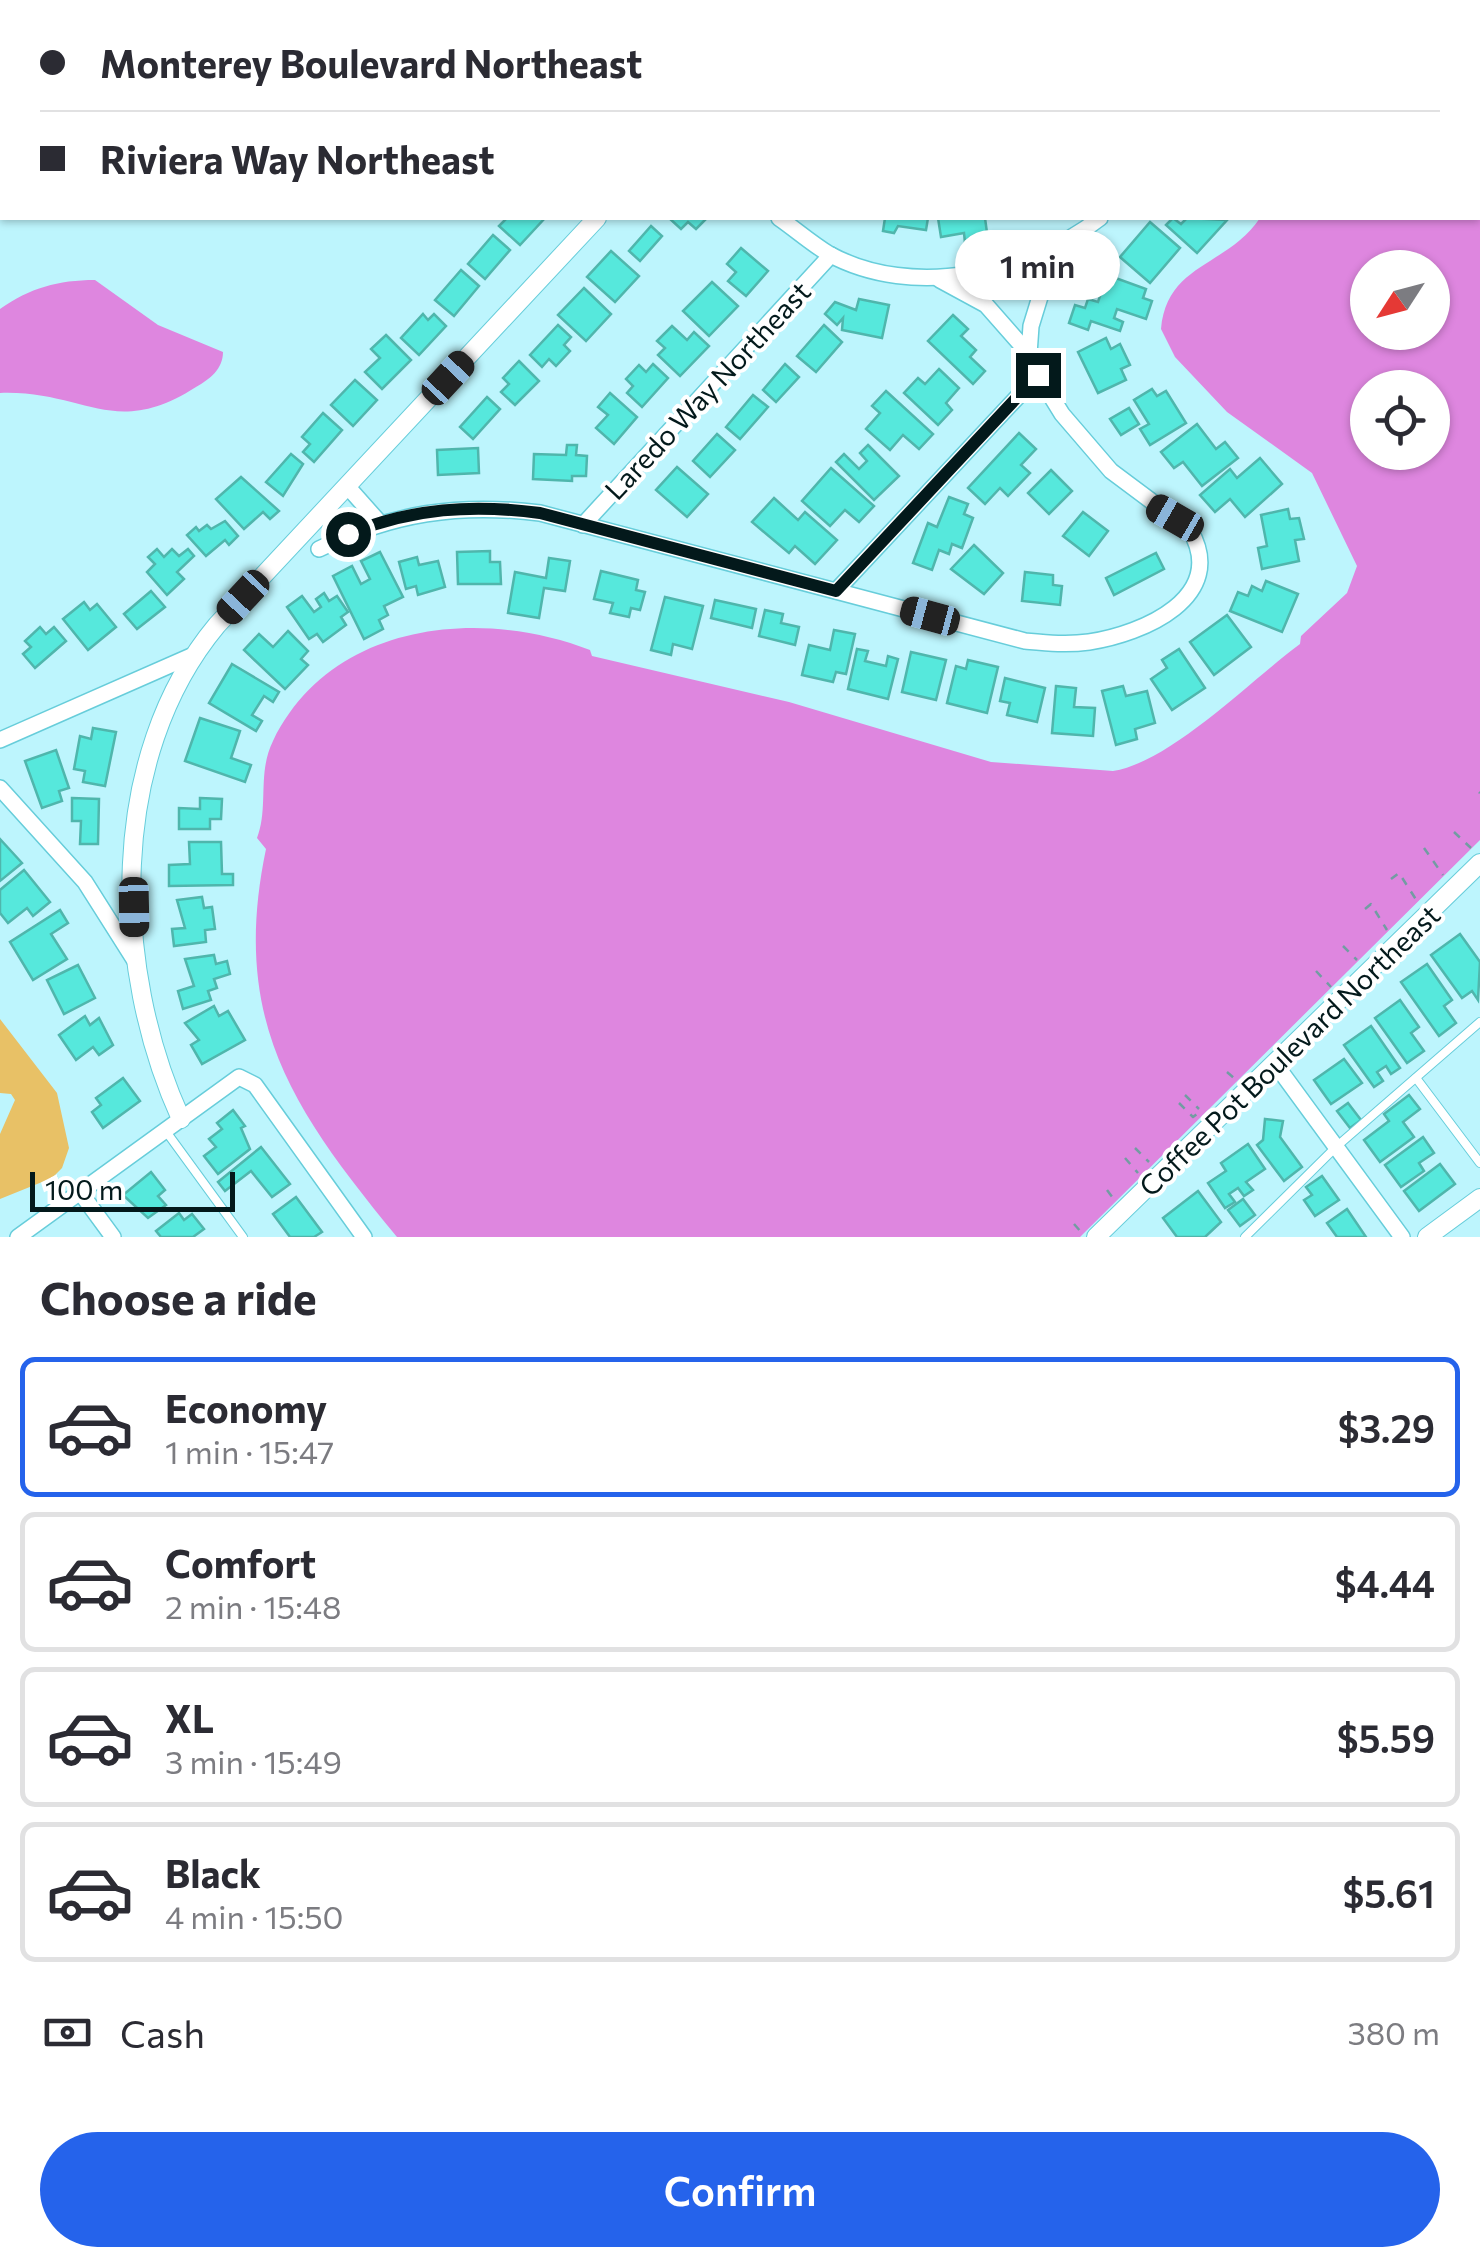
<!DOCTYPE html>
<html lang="en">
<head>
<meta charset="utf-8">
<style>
  body { margin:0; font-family:Commissioner,sans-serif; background:#f2f2f3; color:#2b2b33; height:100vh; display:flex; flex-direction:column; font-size:38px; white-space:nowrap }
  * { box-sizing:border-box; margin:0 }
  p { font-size:32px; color:#7c7c81 }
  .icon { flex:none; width:55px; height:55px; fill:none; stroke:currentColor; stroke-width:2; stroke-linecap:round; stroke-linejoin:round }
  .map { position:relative; height:1237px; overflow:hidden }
  .details { display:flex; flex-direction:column; background:#fff; flex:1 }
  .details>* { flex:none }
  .banner { position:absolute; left:0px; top:0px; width:1480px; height:220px; box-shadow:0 2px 8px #0004; display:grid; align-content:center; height:220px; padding:0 40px; background:#fff }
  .needle { width:65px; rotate:234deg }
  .tools { position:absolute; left:1350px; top:250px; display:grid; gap:20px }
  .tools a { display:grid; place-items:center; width:100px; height:100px; border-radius:50%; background:#fff; box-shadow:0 2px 8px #0004; font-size:50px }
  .scale { position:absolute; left:30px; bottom:25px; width:205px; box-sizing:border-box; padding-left:10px; border:5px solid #03191b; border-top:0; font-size:28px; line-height:35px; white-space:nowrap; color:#03191b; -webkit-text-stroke:8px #fff; paint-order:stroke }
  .end { position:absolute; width:45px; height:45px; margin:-22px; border:12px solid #03191b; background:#fff; box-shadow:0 0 0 5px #fff }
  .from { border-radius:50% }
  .bubble { position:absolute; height:70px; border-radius:35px; background:#fff; box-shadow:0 2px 8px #0004; font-size:32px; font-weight:600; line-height:70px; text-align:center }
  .car { position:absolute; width:30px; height:60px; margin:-30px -15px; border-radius:12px; box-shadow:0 0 8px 2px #0007; background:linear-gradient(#222 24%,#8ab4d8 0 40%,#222 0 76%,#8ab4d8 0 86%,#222 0) }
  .banner b { display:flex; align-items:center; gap:35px; height:95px; font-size:38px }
  .banner b+b { border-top:2px solid #e1e1e2 }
  .banner i { width:25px; height:25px; background:#2b2b33 }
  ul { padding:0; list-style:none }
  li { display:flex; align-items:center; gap:30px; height:140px; margin:0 20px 15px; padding:0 20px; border:5px solid #e1e1e2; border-radius:15px }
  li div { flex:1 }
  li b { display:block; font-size:38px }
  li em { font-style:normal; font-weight:600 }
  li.on { border-color:#2563eb }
  li>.icon { width:90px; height:90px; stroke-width:1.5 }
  h2 { padding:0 40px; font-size:45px; line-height:120px }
  .pay { display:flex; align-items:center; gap:25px; height:110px; padding:0 40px; font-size:38px }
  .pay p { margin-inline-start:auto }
  .cta { display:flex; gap:20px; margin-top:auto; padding:20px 40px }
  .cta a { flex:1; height:115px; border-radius:60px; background:#2563eb; color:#fff; font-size:40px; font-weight:600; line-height:115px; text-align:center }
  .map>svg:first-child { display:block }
  .green { fill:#e8c166 }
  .water { fill:#de86df; fill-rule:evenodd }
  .building { fill:#56e8dc; stroke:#4fb6ac; stroke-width:2.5 }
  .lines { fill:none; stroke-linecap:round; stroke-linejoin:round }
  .service-casing { stroke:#67cdda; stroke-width:10 }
  .minor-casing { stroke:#67cdda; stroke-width:18 }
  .tertiary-casing { stroke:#67cdda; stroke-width:20 }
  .path { stroke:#729ca2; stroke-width:2.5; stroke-dasharray:8 8; stroke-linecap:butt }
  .service { stroke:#fff; stroke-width:8 }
  .minor { stroke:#fff; stroke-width:15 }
  .tertiary { stroke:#fff; stroke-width:18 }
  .route { stroke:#03191b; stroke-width:12 }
  .labels { text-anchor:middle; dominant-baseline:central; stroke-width:8; stroke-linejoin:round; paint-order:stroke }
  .street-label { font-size:28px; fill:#03191b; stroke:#fff }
</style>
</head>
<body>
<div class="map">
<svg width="1480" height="1237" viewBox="0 0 1480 1237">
  <rect width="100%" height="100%" fill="#bdf5fd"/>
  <path class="green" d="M0 1019 57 1093 69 1148 62 1168 52 1178 0 1199V1134L15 1100 11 1094 0 1093Z"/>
  <g class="water">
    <path d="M753 0H1480V840L1080 1237H397C293 1110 230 1021 266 849L257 838C269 807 257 773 273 741 331 622 479 607 590 650L592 656 789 702 991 762 1113 771C1171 762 1251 680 1300 644L1301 636 1347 593 1357 566 1312 473 1227 412 1175 357 1161 329C1167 263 1227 267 1260 218H1478V2ZM1368 268H1432V332H1368ZM1368 388H1432V452H1368Z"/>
    <path d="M95 280 158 325 223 352C223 369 210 379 196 387 113 440 85 390 0 393V309C30 288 58 280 95 280Z"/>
  </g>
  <g class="building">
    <path d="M507 218H506H545L520 245 499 226Z"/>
    <path d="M669 218H707L696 229 688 222 681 229Z"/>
    <path d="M885 218H928L926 230 898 226 894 233 883 231Z"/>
    <path d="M938 218H985L988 240 965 243 964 233 941 237Z"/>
    <path d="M1173 218 1181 224 1187 218 1227 220 1197 253 1166 225Z"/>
    <path d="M1150 222 1180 248 1150 283 1120 257Z"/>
    <path d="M651 226 662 236 640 261 629 251Z"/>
    <path d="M493 235 510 250 485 279 468 264Z"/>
    <path d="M741 248 768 271 746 296 728 281 736 272 727 264Z"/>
    <path d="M611 251 639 276 615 302 587 277Z"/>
    <path d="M1088 268 1146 289 1143 298 1152 301 1146 319 1117 309 1114 318 1123 322 1120 331 1091 321 1088 330 1069 323 1075 305 1085 308 1088 299 1098 302 1101 293 1082 287Z"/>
    <path d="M461 270 479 286 454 316 435 300Z"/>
    <path d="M712 282 738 306 709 336 683 311Z"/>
    <path d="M584 288 611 314 586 341 558 315Z"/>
    <path d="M859 299 889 305 882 338 842 330 843 318 837 325 825 314 835 302 856 310Z"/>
    <path d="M423 314 428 320 434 314 446 326 419 355 401 338Z"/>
    <path d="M953 315 968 329 961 336 976 350 970 357 985 371 973 384 928 341Z"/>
    <path d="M558 325 571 337 564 345 570 351 556 366 549 359 542 367 530 355Z"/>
    <path d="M824 325 842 342 816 372 797 356Z"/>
    <path d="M672 326 687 340 694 332 709 346 680 376 658 355 665 348 657 341Z"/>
    <path d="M386 335 411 360 382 389 365 372 380 358 371 349Z"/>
    <path d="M1106 338 1111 349 1120 344 1130 365 1121 369 1126 380 1098 393 1078 352Z"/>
    <path d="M519 361 539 381 515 405 501 392 509 384 503 378Z"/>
    <path d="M653 364 668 378 642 407 627 393 633 386 626 379 639 365 646 372Z"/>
    <path d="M785 364 799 377 776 402 763 390Z"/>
    <path d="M939 369 959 388 946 403 952 410 938 425 904 393 918 378 925 384Z"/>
    <path d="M355 380 377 400 353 426 331 405Z"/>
    <path d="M1152 389 1157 396 1166 391 1186 423 1150 445 1140 429 1149 424 1134 400Z"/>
    <path d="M886 391 933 434 919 449 903 435 890 450 866 429 880 413 872 406Z"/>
    <path d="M610 393 637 417 614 444 596 428 608 415 598 407Z"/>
    <path d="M753 395 768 407 740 439 726 427Z"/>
    <path d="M487 397 500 409 473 439 460 427Z"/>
    <path d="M1129 408 1139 424 1121 435 1110 419Z"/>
    <path d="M323 413 342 430 314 462 303 452 310 444 302 437Z"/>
    <path d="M1197 424 1216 449 1225 442 1238 458 1202 486 1183 462 1174 468 1161 452Z"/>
    <path d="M1019 433 1036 449 1021 465 1030 473 1008 496 1000 488 985 504 968 488Z"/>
    <path d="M717 434 735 450 710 477 693 461Z"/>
    <path d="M567 445H577L576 455 587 456 586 476H572V481L533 479 534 454 566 455Z"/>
    <path d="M868 445 899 476 874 500 836 462 844 454 859 469 867 461 860 453Z"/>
    <path d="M478 448 479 473 438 475 437 450Z"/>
    <path d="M291 454 303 464 283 496 266 482Z"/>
    <path d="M1260 458 1282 484 1245 517 1230 499 1215 512 1200 495 1230 469 1237 478Z"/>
    <path d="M677 467 708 494 687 517 656 490Z"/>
    <path d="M831 468 874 506 859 522 845 510 830 526 802 501Z"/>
    <path d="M1051 470 1072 491 1049 514 1028 493Z"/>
    <path d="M241 477 279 511 270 519 263 512 244 529 216 499Z"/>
    <path d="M949 497 968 504 964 514 973 518 962 548 952 544 949 554 939 550 932 570 913 563 928 523 937 527Z"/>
    <path d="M774 498 798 520 805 512 837 540 815 564 795 546 789 553 752 522Z"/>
    <path d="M1288 509 1290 519 1299 518 1304 539 1295 540 1299 561 1262 569 1258 548 1267 546 1261 515Z"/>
    <path d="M1083 512 1108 531 1089 556 1063 536Z"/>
    <path d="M225 521 238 536 229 545 225 540 206 556 187 535 196 527 199 531 207 525 211 529Z"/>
    <path d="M974 545 1003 573 984 594 951 569Z"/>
    <path d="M157 549 164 557 172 549 179 556 188 549 194 556 177 572 184 579 167 595 147 572 155 564 148 557Z"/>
    <path d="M490 551V562H500L501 584H458L457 552Z"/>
    <path d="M380 552 403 597 384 606 388 615 379 620 383 629 364 639 333 576 352 566 361 584 370 579 361 561Z"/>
    <path d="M1156 553 1164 569 1114 595 1106 578Z"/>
    <path d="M417 557 419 565 438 561 445 587 418 595 416 586 406 589 399 562Z"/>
    <path d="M549 558 570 561 565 591 544 588 539 618 508 613 515 572 546 578Z"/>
    <path d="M601 571 638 580 636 590 645 592 640 610 631 608 629 617 610 613 613 603 594 599Z"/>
    <path d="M1025 572 1053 575V585L1062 586 1060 605 1022 601Z"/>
    <path d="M1266 581 1298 594 1282 632 1230 611 1238 592 1248 596 1252 586 1262 591Z"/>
    <path d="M151 591 165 607 137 629 124 614Z"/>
    <path d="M324 593 329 601 337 596 348 612 341 617 346 625 323 642 317 634 309 639 287 607 302 596 314 612 321 607 316 599Z"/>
    <path d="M665 597 703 606 692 649 673 644 671 655 651 650Z"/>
    <path d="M715 600 756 609 752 628 711 618Z"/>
    <path d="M84 602 90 610 97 604 116 627 88 650 63 619Z"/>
    <path d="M765 610 783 614 781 623 799 627 795 645 759 636Z"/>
    <path d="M1227 615 1251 647 1214 675 1190 642Z"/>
    <path d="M40 627 46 634 54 627 66 641 35 668 23 654 31 647 25 641Z"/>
    <path d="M834 630 855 634 846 674 836 672 833 682 802 675 809 645 830 650Z"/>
    <path d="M288 631 308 651 301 659 308 665 285 689 244 650 259 634 273 647Z"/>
    <path d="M857 649 868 651 865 661 886 666 888 656 898 659 888 699 848 689Z"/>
    <path d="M1179 649 1205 688 1172 710 1151 679 1167 668 1162 660Z"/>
    <path d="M911 652 946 660 936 700 902 692Z"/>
    <path d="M968 660 998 667 987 713 947 703 956 666 966 669Z"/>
    <path d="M232 664 279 692 273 702 264 696 252 715 262 721 256 731 209 703Z"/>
    <path d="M1005 678 1045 688 1037 722 1007 715 1010 703 1000 701Z"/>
    <path d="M1056 686 1076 688 1074 707 1095 708 1093 736 1052 733Z"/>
    <path d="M1123 686 1126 696 1147 691 1155 723 1135 729 1137 739 1116 745 1102 691Z"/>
    <path d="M200 718 240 731 231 758 251 765 245 782 185 761Z"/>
    <path d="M93 728 116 732 105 786 83 782 85 771 74 769 80 736 91 739Z"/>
    <path d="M56 750 69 788 59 791 62 801 42 808 25 761Z"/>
    <path d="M72 798 99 799 98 844H80L81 821H72Z"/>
    <path d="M200 798 222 799 221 819H210V829H179V808L200 809Z"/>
    <path d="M0 839 22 863 0 881Z"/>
    <path d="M189 842H221L222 874H233V885L169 886V865L190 864Z"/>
    <path d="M24 870 50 902 33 916 27 908 8 923 0 913V890Z"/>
    <path d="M202 897 204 908 212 907 215 929 205 930 206 942 174 946 172 929 185 928 177 900Z"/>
    <path d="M60 910 68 923 51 934 67 959 33 980 10 942Z"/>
    <path d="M1460 934 1480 962 1478 1000 1472 991 1462 998 1431 955Z"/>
    <path d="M214 955 216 964 227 961 230 974 214 979 217 988 208 991 211 1000 183 1009 178 991 194 986 185 959Z"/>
    <path d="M1427 964 1452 1000 1444 1006 1456 1023 1439 1036 1401 982Z"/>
    <path d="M78 965 95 998 64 1014 47 980Z"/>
    <path d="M1400 1000 1419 1027 1411 1033 1424 1051 1407 1063 1375 1018Z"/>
    <path d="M214 1006 219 1016 228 1011 245 1040 202 1064 191 1045 199 1040 185 1023Z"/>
    <path d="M85 1016 90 1025 99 1018 113 1045 99 1055 93 1047 76 1060 59 1035Z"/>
    <path d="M1371 1026 1400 1068 1391 1074 1386 1066 1377 1072 1383 1081 1374 1087 1344 1045Z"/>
    <path d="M1344 1059 1362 1083 1331 1104 1314 1080Z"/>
    <path d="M123 1078 140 1101 103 1128 92 1112 101 1105 96 1098Z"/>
    <path d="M1409 1095 1420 1109 1403 1122 1414 1137 1380 1162 1364 1140 1389 1121 1384 1114Z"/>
    <path d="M1348 1103 1361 1120 1350 1128 1337 1111Z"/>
    <path d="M233 1110 245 1126 241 1128 250 1149 218 1174 204 1156 216 1147 209 1139 222 1129 217 1123Z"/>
    <path d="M1265 1119 1283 1121 1280 1137 1302 1167 1284 1181 1257 1145 1263 1140Z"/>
    <path d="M1423 1137 1434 1153 1419 1163 1424 1171 1401 1187 1385 1165Z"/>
    <path d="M1248 1144 1265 1169 1246 1182 1253 1190 1244 1196 1238 1188 1229 1194 1235 1202 1225 1208 1208 1183 1226 1171 1221 1163Z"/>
    <path d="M261 1147 290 1184 272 1197 251 1171 225 1191 218 1182Z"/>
    <path d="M1440 1164 1455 1184 1419 1211 1404 1191Z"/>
    <path d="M151 1172 165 1190 158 1196 166 1205 148 1218 123 1195Z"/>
    <path d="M1322 1176 1339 1200 1315 1216 1304 1200 1312 1195 1306 1187Z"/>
    <path d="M1198 1191 1221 1222 1205 1237H1177L1163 1218Z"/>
    <path d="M296 1197 322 1232 314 1237H290L273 1214Z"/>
    <path d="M1243 1199 1255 1215 1240 1226 1228 1210Z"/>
    <path d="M1347 1209 1366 1237H1337L1327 1223Z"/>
    <path d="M179 1213 184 1220 192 1214 204 1229 193 1237H161L156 1231Z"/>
  </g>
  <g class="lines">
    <defs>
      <g id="service">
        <path d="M1416 1078 1480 1163"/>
        <path d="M165 1130 243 1237"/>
        <path d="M1245 1237 1336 1147 1480 1022"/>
      </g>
      <g id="minor">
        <path d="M643 0V2"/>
        <path d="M779 218C795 229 812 244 829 254 913 300 1029 273 1100 218"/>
        <path d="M940 280 986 305 1029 354"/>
        <path d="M347 486 379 522"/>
        <path d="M583 525 831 255"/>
        <path d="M319 549C392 513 459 503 540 513L1025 641C1047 643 1067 645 1089 642 1143 634 1229 597 1190 530L1111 471 1062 414 1038 375 1029 354 1031 326 1043 287 1068 242"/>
        <path d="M836 591 1038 375"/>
        <path d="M0 740 191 656"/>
        <path d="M0 788 85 882 135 961"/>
        <path d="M1276 1065 1402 1237"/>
        <path d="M80 1192 113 1237"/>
        <path d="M18 1237 239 1077 255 1085 364 1237"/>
      </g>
      <g id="tertiary">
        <path d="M181 1119C112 968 107 757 217 625L597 218"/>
        <path d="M1096 1237 1480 863"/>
        <path d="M1427 1237 1480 1198"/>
      </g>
    </defs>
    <use href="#service" class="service-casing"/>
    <use href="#minor" class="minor-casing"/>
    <use href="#tertiary" class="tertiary-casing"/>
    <g class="path">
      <path d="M1479 792 1480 793"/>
      <path d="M1454 832 1471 848"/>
      <path d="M1424 848 1443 875"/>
      <path d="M1391 879 1399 873 1417 901"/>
      <path d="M1365 909 1371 904 1387 930"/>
      <path d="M1343 946 1357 960"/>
      <path d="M1316 971 1331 987"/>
      <path d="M1227 1072 1234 1078"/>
      <path d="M1185 1095 1199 1109"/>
      <path d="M1179 1103 1193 1117 1201 1111"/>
      <path d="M1135 1148 1149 1162"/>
      <path d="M1125 1158 1138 1173"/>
      <path d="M1107 1190 1113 1198"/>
      <path d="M1074 1224 1082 1233"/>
    </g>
    <use href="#service" class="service"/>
    <use href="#minor" class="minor"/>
    <use href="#tertiary" class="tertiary"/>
  </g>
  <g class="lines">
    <path class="route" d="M348 534C412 508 473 504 540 513L836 591 1038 375"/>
  </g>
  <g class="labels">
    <g class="street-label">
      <text transform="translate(707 390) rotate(-47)">Laredo Way Northeast</text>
      <text transform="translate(1289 1050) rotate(-44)">Coffee Pot Boulevard Northeast</text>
    </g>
  </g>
</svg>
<div class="tools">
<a><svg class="needle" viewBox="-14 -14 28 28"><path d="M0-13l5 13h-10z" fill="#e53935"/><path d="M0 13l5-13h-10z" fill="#7c7c81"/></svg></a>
<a><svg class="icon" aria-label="locate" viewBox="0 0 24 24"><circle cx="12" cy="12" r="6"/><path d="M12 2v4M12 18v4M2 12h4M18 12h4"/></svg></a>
</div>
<div class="scale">100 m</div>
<i class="end from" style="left:348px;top:534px"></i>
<i class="end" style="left:1038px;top:375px"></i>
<div class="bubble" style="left:955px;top:230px;width:165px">1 min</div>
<i class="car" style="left:448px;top:378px;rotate:43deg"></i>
<i class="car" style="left:1175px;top:518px;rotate:300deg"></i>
<i class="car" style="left:243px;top:597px;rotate:223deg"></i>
<i class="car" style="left:930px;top:616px;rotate:285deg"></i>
<i class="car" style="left:134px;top:907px;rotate:179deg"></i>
<div class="banner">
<b><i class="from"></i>Monterey Boulevard Northeast</b>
<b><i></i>Riviera Way Northeast</b>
</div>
</div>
<section class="details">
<h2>Choose a ride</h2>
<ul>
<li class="on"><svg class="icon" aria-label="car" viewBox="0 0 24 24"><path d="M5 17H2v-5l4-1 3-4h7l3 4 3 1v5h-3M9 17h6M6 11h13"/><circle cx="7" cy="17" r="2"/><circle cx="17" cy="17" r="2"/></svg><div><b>Economy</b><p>1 min · 15:47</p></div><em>$3.29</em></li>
<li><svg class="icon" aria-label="car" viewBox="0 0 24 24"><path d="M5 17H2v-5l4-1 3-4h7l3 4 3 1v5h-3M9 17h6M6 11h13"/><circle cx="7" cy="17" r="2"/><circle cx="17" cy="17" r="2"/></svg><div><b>Comfort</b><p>2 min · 15:48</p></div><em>$4.44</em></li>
<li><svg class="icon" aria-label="car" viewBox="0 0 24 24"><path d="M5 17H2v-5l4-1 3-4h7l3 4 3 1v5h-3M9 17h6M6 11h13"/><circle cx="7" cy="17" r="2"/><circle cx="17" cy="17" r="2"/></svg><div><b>XL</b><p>3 min · 15:49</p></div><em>$5.59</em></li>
<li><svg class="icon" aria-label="car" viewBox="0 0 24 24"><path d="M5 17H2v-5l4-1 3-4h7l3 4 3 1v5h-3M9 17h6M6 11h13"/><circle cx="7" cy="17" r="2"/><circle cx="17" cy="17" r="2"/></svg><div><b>Black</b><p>4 min · 15:50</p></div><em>$5.61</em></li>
</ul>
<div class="pay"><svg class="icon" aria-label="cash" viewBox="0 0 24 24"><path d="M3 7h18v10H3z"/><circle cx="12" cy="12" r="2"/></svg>Cash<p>380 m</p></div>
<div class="cta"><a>Confirm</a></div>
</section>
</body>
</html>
